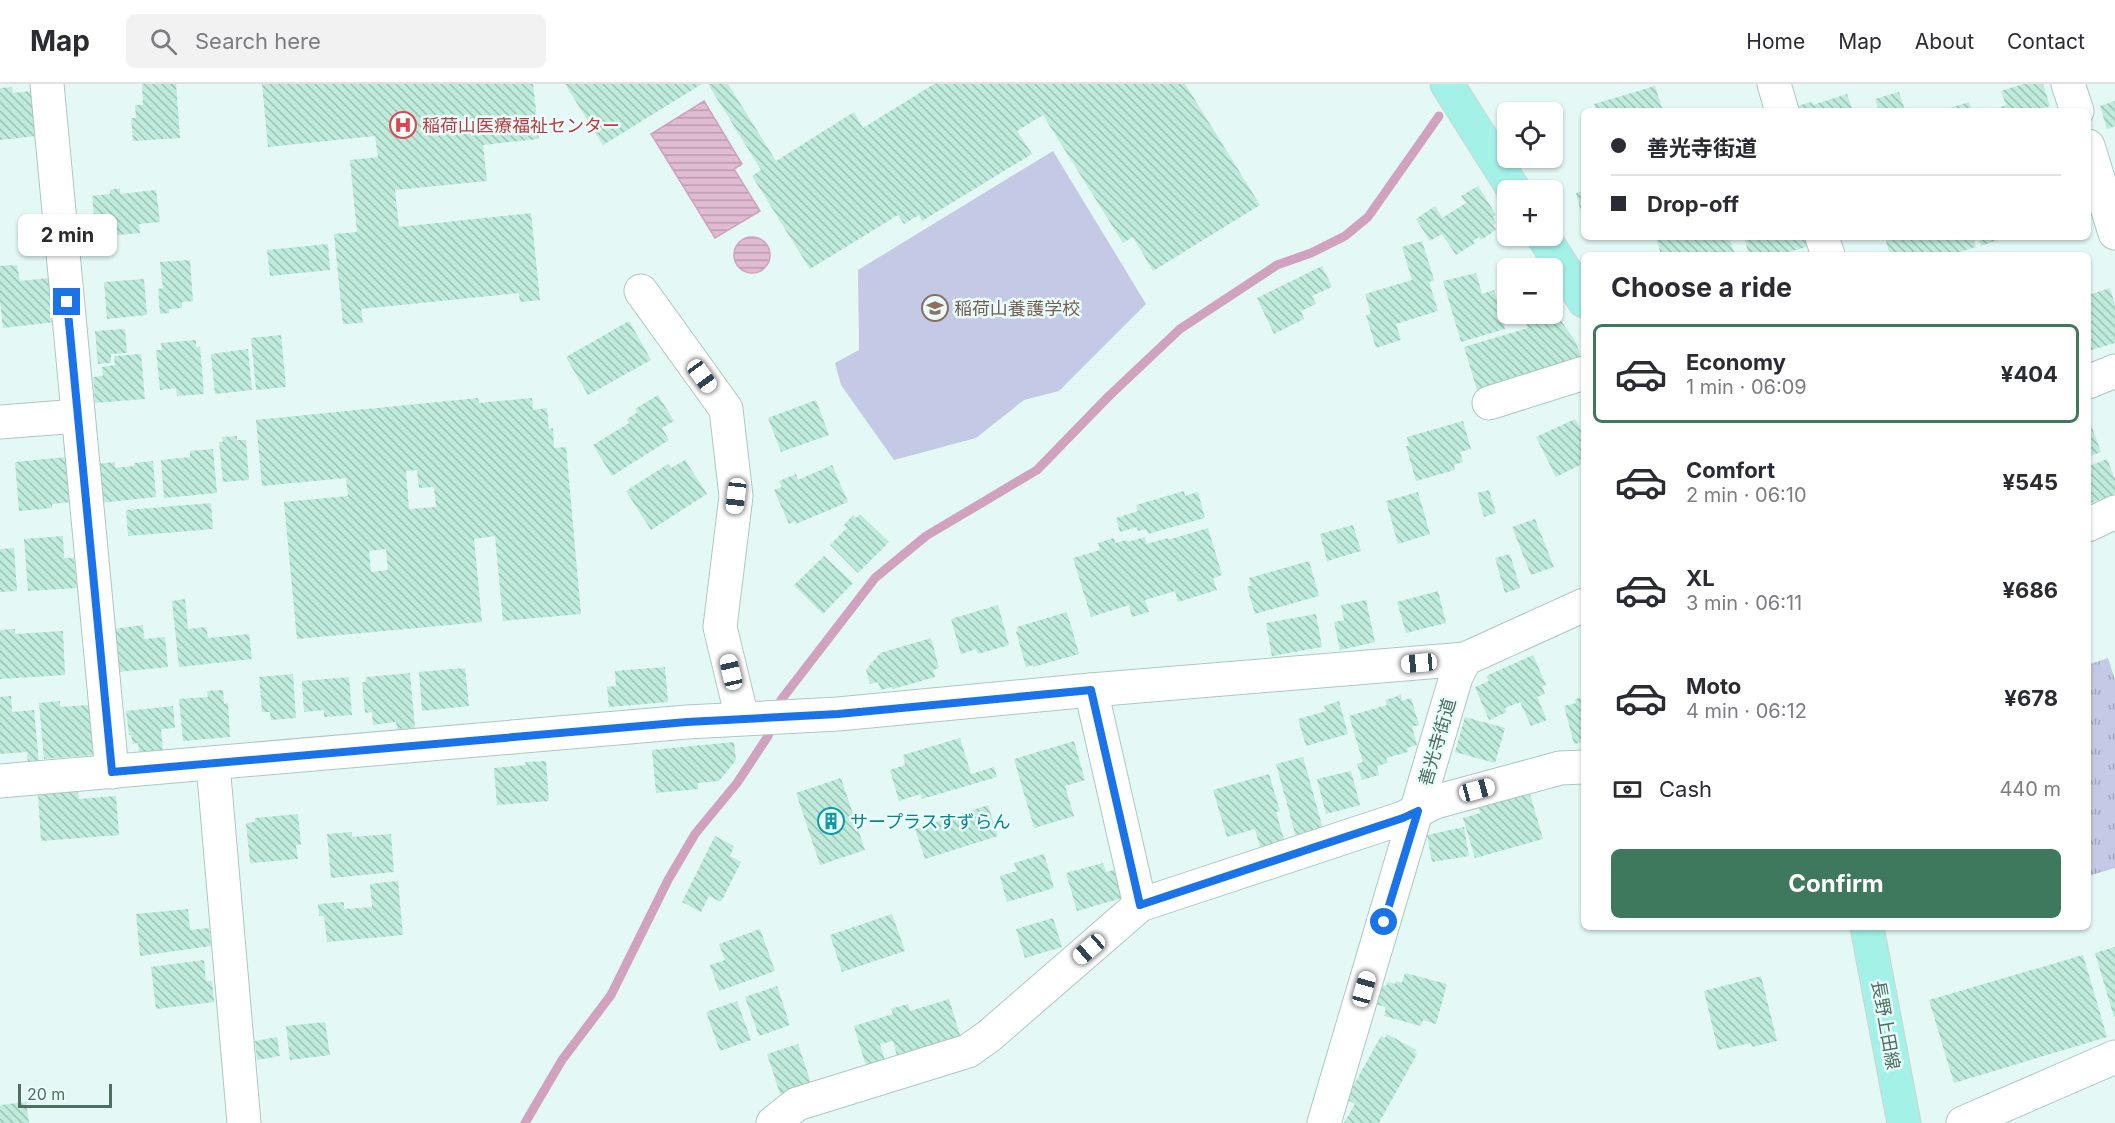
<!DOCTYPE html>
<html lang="en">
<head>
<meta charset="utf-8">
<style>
  body { margin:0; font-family:Inter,"Noto Sans JP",sans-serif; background:#f2f2f3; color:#2b2b33; height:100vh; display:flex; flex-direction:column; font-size:22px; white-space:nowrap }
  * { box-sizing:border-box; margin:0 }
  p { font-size:20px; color:#7c7c81 }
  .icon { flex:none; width:33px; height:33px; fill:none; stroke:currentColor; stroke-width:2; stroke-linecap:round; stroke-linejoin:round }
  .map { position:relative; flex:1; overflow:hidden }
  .panel { position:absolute; left:1581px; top:168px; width:510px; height:678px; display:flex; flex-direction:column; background:#fff; border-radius:9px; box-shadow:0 2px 4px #0004 }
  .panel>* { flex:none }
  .top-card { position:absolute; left:1581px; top:24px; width:510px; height:132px; border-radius:9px; box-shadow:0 2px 4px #0004; display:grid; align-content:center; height:132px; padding:0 30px; background:#fff }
  .fabs { position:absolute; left:1497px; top:18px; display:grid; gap:12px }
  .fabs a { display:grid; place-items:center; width:66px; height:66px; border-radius:9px; background:#fff; box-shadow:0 2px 4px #0004; font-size:30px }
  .scale { position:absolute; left:18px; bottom:15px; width:94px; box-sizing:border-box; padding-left:6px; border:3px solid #4d6e61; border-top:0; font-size:16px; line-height:21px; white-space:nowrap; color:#4d6e61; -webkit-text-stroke:4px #e9fdfa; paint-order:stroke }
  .end { position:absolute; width:27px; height:27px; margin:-14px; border:8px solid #1a73e8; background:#fff; box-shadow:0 0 0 3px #fff }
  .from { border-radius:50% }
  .bubble { position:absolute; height:42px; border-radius:9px; background:#fff; box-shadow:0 2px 4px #0004; font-size:20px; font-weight:700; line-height:42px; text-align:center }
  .car { position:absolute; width:18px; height:36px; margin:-18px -9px; border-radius:8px; box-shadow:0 0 4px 2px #0007; background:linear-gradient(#fff 24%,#345 0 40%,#fff 0 76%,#345 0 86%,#fff 0) }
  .top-card b { display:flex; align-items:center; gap:21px; height:57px; font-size:22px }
  .top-card b+b { border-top:2px solid #e1e1e2 }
  .top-card i { width:15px; height:15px; background:#2b2b33 }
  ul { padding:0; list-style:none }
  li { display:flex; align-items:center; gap:18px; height:99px; margin:0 12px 9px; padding:0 18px; border:3px solid transparent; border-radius:9px }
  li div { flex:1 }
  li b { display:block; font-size:22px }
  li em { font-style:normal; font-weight:700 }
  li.on { border-color:#3e785d }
  li>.icon { width:54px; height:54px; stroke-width:1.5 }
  h2 { padding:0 30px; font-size:27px; line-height:72px }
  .pay { display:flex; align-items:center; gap:15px; height:66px; padding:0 30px; font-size:22px }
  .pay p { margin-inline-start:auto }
  .action { display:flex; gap:12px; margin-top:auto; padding:12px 30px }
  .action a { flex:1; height:69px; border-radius:9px; background:#3e785d; color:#fff; font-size:24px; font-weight:700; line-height:69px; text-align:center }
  header { display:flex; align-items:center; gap:36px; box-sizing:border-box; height:84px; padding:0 30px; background:#fff; border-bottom:2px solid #e1e1e2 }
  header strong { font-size:28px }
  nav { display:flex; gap:33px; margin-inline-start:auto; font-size:21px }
  .search { width:420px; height:54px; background:#f2f2f3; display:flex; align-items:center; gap:15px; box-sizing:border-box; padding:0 21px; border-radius:9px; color:#7c7c81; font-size:22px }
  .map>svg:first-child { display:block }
  .grass { fill:url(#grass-tufts) }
  .park { fill:#c4c9e5 }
  .water { fill:url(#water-rules); stroke:#d1a2be; stroke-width:1.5 }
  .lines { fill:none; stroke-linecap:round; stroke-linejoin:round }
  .stream { stroke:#d1a2be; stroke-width:9 }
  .building { fill:url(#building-back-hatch); fill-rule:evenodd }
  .minor-casing { stroke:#acc8c0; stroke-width:35 }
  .major-casing { stroke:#cdd6d3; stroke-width:35 }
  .minor { stroke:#fff; stroke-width:33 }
  .major { stroke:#a3f1e7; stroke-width:33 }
  .route { stroke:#1a73e8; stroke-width:8 }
  .labels { text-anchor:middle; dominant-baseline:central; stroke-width:5; stroke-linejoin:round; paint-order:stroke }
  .health-label { font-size:18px; fill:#be3a42; stroke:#e9fdfa; text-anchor:start }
  .education-label { font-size:18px; fill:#785e54; stroke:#e9fdfa; text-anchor:start }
  .street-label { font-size:18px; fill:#4d6e61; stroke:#e9fdfa }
  .culture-label { font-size:18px; fill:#0d838f; stroke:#e9fdfa; text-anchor:start }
</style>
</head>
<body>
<header>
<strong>Map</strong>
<div class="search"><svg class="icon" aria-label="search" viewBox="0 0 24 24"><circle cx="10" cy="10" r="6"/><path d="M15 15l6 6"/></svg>Search here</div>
<nav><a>Home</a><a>Map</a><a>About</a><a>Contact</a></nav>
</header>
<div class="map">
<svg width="2115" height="1039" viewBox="0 0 2115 1039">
  <defs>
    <pattern id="grass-tufts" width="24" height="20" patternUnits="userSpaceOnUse" patternTransform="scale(1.5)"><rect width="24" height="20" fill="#c4c9e5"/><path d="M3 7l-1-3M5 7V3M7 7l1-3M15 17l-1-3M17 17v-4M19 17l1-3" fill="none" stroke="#a1a7bd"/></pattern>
    <pattern id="water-rules" width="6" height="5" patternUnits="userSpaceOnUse" patternTransform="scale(1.5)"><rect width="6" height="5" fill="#e0bbd2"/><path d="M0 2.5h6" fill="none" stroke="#b89cae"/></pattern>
    <pattern id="building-back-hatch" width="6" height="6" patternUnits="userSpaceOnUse" patternTransform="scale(1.5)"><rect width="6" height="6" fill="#beebdb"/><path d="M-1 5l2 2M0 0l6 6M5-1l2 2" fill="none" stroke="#9dc3b5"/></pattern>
  </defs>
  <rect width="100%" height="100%" fill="#e4f9f6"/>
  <path class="grass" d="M2108 574 2115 596V784L2088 792V581Z"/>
  <path class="park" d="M1053 67 1146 220 1059 307 1024 316 976 354 894 376 841 301 835 279 859 266 858 186Z"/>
  <g class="water">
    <path d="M704 17 742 80 734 85 760 127 715 154 651 50Z"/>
    <circle cx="752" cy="171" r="18"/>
  </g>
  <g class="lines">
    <g class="stream">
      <path d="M777 628 781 616 875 494 926 452 1037 386 1109 312 1180 245 1277 181 1311 169 1345 152 1368 133 1439 32"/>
      <path d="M525 1039 562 976 611 911 668 796 695 750 737 699 768 652 772 641"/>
    </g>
  </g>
  <g class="building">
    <path d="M142 0H176L180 54 133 57 131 34H136L135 21H143Z"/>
    <path d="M262 0H533L539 55 483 61 487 97 395 106 399 143 531 129 540 216 520 218 519 209 361 225 363 239 343 240 334 150 357 148 350 76 378 73 375 52 268 63Z"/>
    <path d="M565 0H702L603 61Z"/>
    <path d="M708 0H728L776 77 854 28 863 44 934 0H1185L1260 121 1153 187 1133 153 1123 159 1043 31 1017 47 1032 70 922 137 919 131 904 140 898 131 810 185 752 92 761 86Z"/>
    <path d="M2023 0H2043L2050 22 2036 27H1990L2006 21 2001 7Z"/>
    <path d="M1655 2 1662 24 1651 27H1596L1594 20Z"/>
    <path d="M12 3 13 9 33 7 37 52 0 56V4Z"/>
    <path d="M1899 8 1905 27H1879L1875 15Z"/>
    <path d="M1847 10 1853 27H1799L1797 22 1812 18 1813 21Z"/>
    <path d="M2115 17V42L2107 45 2100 22Z"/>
    <path d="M1969 18 1972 27H1941Z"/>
    <path d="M1478 102 1496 131 1493 133 1496 139 1493 141 1496 146 1481 156 1479 153 1473 157 1475 159 1456 171 1442 150 1430 157 1416 135 1435 122 1442 134 1466 119 1461 112Z"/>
    <path d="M120 104V110L156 106 160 138 139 140 140 149 96 153 92 112 110 110V106Z"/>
    <path d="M1584 107V135H1583L1576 109Z"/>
    <path d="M1656 153H1729L1735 171H1661Z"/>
    <path d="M1744 153H1807L1810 162 1778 171H1749Z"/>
    <path d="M1885 153H1973L1976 163 1949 171H1882L1889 168Z"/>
    <path d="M1978 153H2006L1981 162Z"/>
    <path d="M1422 157 1434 196 1429 198 1438 227 1396 240 1401 256 1376 264 1366 231 1371 230 1365 210 1412 196 1402 163Z"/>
    <path d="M328 160 330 186 270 192 267 166Z"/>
    <path d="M190 176 193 217 182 218V224L169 225V229L160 230 158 205 163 204 160 178Z"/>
    <path d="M17 181 20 197 49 194 55 238 3 244 0 217V182Z"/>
    <path d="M1322 182 1332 203 1312 212 1316 220 1301 227 1304 235 1274 250 1257 214Z"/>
    <path d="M1476 189 1482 210 1494 206 1505 245 1461 258 1443 197Z"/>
    <path d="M144 195 147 231 107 235 104 198Z"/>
    <path d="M2110 204 2115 221V259L2088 267V211Z"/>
    <path d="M1556 230 1576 258 1581 275 1477 306 1464 263 1528 244 1526 239Z"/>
    <path d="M629 237 651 276 588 311 566 273Z"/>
    <path d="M125 245 127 269 111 270V279L98 280 95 247Z"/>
    <path d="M281 251 286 303 256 306 251 254Z"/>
    <path d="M196 256V263H200L204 310 177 312 176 304 160 306 156 266H162L161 259Z"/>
    <path d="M248 265 252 306 215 310 211 270Z"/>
    <path d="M141 270 145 315 95 319 93 293 103 292 102 283 115 281 114 272Z"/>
    <path d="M658 311 674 337 662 344 669 356 612 392 593 361 629 339 627 335 638 328 635 325Z"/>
    <path d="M478 314 479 319 532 314 533 326 547 324 549 345 553 344 554 364 566 363 581 530 503 537 495 452 474 455 482 538 297 555 284 418 348 412 346 394 262 402 256 336ZM417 386 419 404 434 403 436 423 409 425 406 387ZM386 465 388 486 371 488 369 467Z"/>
    <path d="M816 316 829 351 781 368 768 334Z"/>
    <path d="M2088 333 2101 368 2088 373Z"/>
    <path d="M1575 335 1584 352V379L1556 393 1536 353Z"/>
    <path d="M1463 337 1471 365 1460 368 1463 378 1454 381 1455 386 1416 397 1406 362H1409L1407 353Z"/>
    <path d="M237 352V356H246L249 396 223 398 219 358H223L222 353Z"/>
    <path d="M213 365 217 409 164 414 161 376 190 373V367Z"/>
    <path d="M67 373 71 418 52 420V424L19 427 15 378Z"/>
    <path d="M2107 375 2115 395V410L2088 420 2089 382Z"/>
    <path d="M685 376 707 410 651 446 626 407 668 380 671 384Z"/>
    <path d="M153 377 156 413 99 419 95 380 115 378V384L134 382V379Z"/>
    <path d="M832 381 848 418 796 440 795 437 789 440 774 406 782 403 779 397 796 390 798 396Z"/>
    <path d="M1489 406 1496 429 1484 433 1477 409Z"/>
    <path d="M1184 407 1185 412 1198 408 1205 434 1148 450 1146 445 1138 447 1137 443 1120 448 1116 434 1138 427 1136 421Z"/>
    <path d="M1418 408 1430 450 1398 460 1386 417Z"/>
    <path d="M211 419 213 445 128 452 126 426Z"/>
    <path d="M860 430 889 458 858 489 830 461 847 444 844 441 853 431 856 434Z"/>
    <path d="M1535 435 1554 483 1531 491 1512 443Z"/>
    <path d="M1353 441 1361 467 1327 477 1320 450Z"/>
    <path d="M1208 444 1222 491 1213 494 1217 506 1178 518 1175 507 1145 516 1149 528 1132 533 1129 521 1091 533 1073 474 1100 466 1098 459 1114 454 1115 459 1127 456 1128 458 1145 453 1146 460 1168 454V456Z"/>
    <path d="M63 452 64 474H74L77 504 28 507 24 455Z"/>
    <path d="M14 464 17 507 0 508V465Z"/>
    <path d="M1510 470 1520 504 1505 509 1495 474Z"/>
    <path d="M824 472 853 499 823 530 794 501Z"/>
    <path d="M1309 477 1319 512 1255 530 1247 503 1251 501 1249 494Z"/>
    <path d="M1438 507 1446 539 1406 549 1397 518Z"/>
    <path d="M185 515 188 545 206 543 208 554 249 550 252 575 179 583 172 517Z"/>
    <path d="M1366 516 1375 558 1340 566 1334 538 1344 536 1341 521Z"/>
    <path d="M998 521 1009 561 978 570 976 565 961 570 951 535Z"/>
    <path d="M1067 528 1079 570 1033 583V581L1026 583 1016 548 1018 547 1017 543Z"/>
    <path d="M1316 530 1322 563 1272 572 1266 539Z"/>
    <path d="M143 541 144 555 165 553 168 583 118 588 113 545Z"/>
    <path d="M15 545V550L63 547 65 591 0 595V546Z"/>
    <path d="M931 554 939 584 933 586 935 593 893 605 892 603 881 606 878 598 870 600 866 586 880 569Z"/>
    <path d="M1533 571 1546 601 1542 602 1545 610 1537 613 1547 636 1531 642 1520 618 1505 624 1507 628 1489 636 1475 603 1489 597 1486 592Z"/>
    <path d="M665 583 668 618 609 623 607 603 616 602 615 587Z"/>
    <path d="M465 584 469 622 422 627 419 588Z"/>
    <path d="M410 589 415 644 397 645 396 638 373 641 372 628 365 629 362 598H366V593Z"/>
    <path d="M293 590 296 634 271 636 270 628H262L259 593Z"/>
    <path d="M349 593 352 631 324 633V626L304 628 302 597Z"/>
    <path d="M223 606 224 620 228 619 230 653 183 657 179 615 208 613 207 607Z"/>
    <path d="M1401 611 1402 617 1411 614 1419 641 1412 643 1417 661 1407 664 1408 668 1386 674 1388 679 1377 682 1379 691 1362 696 1357 680 1363 678 1349 632 1387 621 1385 616Z"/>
    <path d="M11 612 12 628 34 626 39 679 28 680 27 668 0 670V613Z"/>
    <path d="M1584 613V658L1574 660 1564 622 1576 619 1575 615Z"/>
    <path d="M60 617V623L89 621 93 671 44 675 39 619Z"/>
    <path d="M1339 617 1348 650 1306 662 1298 635 1326 627 1324 622Z"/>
    <path d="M173 622 175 644 161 645 163 666 139 668 138 659 133 660 131 651H129L126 627Z"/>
    <path d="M1465 633 1505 644 1495 679 1455 668Z"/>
    <path d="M960 654 971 690 994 683 997 693 922 715 921 710 899 717 890 686 905 681 903 671Z"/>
    <path d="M1074 657 1085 696 1065 702 1074 732 1034 744 1014 675Z"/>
    <path d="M734 658 736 676 719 697 698 699V705L656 709 652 666Z"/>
    <path d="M1303 673 1323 745 1296 753 1276 680Z"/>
    <path d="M546 677 549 717 497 721 494 684 526 681 525 678Z"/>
    <path d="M1351 687 1360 721 1326 730 1317 695Z"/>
    <path d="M1269 690 1280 727 1276 728 1285 759 1261 766 1255 745 1227 753 1213 706Z"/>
    <path d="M841 694 865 766 820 781 796 709Z"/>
    <path d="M78 707 79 715 116 712 119 751 41 757 38 710Z"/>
    <path d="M1530 710 1543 755 1475 774 1463 734 1480 729 1478 722 1492 717 1493 720Z"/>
    <path d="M988 721 998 752 925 775 915 745Z"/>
    <path d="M298 730 301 761H296L298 775 250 779 246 739 255 738V734Z"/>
    <path d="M1464 743 1469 772 1432 778 1427 751Z"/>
    <path d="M352 748V753L391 750 394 788 331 794 327 750Z"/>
    <path d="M715 752 734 762 730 772 741 778 721 818 709 812 701 828 682 818Z"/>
    <path d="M1044 770 1054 804 1007 818 1000 792 1017 787 1014 779Z"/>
    <path d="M1103 779 1106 788 1114 786 1122 814 1077 827 1066 789Z"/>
    <path d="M398 797 403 851 327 858 324 832H319L318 820 344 818V825L372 823 370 800Z"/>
    <path d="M188 825 190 846 209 844 211 862 140 872 136 830Z"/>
    <path d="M892 830 905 867 842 888 830 851Z"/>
    <path d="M1053 834 1062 863 1025 874 1016 845Z"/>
    <path d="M760 845 775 887 719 907 710 881 725 876 719 860Z"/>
    <path d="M2115 863V933H2114L2095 869Z"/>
    <path d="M2083 871 2107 953 1954 999 1929 916Z"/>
    <path d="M204 876 206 897H212L214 918 156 925 151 883Z"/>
    <path d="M1405 889 1447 900 1436 940 1423 936 1421 942 1384 932 1386 923 1375 920 1380 901 1386 902 1388 898 1395 900 1396 897 1402 899Z"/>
    <path d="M1761 892 1777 957 1752 963 1751 959 1718 966 1704 907Z"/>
    <path d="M777 902 790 941 759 952 745 913Z"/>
    <path d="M949 915 962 958 898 976 893 957 880 960 886 980 867 986 854 942 893 930 891 925 908 920 910 927Z"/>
    <path d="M737 917 751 956 720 967 706 928Z"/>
    <path d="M325 938 330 971 290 976 286 942Z"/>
    <path d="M1387 950 1416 966 1414 969 1417 970 1379 1039H1344L1355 1020 1346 1015 1381 952 1385 954Z"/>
    <path d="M277 953 280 972 257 976 255 957Z"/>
    <path d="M798 960 811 999 780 1010 767 970Z"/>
    <path d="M26 1018 29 1039H0V1021Z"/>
  </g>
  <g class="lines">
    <defs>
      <g id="minor">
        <path d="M47 0 112 688"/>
        <path d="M1774 0 1782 27"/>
        <path d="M2068 0 2077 27"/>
        <path d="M2088 62 2115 149"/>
        <path d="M1822 153 1828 171"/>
        <path d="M641 207 726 325 736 412 720 543 742 634"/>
        <path d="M2088 298 2115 287"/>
        <path d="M1489 319 1584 289"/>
        <path d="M0 338 78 332"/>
        <path d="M2088 441 2115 428"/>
        <path d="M1091 606 1140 821"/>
        <path d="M213 680 244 1039"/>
        <path d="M0 697 687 638 838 630 1091 606 1465 575"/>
        <path d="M773 1039 797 1020 968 967 989 952 1140 821 1403 734 1435 718 1560 684 1584 683"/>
        <path d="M1324 1039 1456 593 1465 575 1584 521"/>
        <path d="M1963 1039 2115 973"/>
      </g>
      <g id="major">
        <path d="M1447 0 1514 106"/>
        <path d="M1543 152 1584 217"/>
        <path d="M1867 843 1904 1039"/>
      </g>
    </defs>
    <use href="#minor" class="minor-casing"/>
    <use href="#major" class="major-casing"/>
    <use href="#minor" class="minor"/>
    <use href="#major" class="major"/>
  </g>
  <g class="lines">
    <path class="route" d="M67 218 112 688 687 638 838 630 1091 606 1140 821 1403 734 1418 727 1384 838"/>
  </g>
  <defs>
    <symbol id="hospital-ring" viewBox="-11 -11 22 22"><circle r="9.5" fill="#e9fdfa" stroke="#e0444e" stroke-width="1.5"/><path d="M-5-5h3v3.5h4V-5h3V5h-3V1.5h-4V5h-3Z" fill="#e0444e"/></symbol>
    <symbol id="school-ring" viewBox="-11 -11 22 22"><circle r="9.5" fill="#e9fdfa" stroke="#8d6e63" stroke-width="1.5"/><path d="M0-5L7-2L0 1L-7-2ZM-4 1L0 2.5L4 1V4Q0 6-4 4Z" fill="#8d6e63"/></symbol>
    <symbol id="building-ring" viewBox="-11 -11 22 22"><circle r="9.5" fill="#e9fdfa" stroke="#0f9aa8" stroke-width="1.5"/><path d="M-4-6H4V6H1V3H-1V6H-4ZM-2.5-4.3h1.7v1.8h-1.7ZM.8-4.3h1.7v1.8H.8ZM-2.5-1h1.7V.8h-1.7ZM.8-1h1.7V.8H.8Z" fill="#0f9aa8"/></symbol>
  </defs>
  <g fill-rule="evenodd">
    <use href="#hospital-ring" x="388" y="26" width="30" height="30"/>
    <use href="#school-ring" x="920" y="209" width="30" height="30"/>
    <use href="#building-ring" x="816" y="722" width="30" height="30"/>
  </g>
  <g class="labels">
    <g class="health-label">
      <text x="422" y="41">稲荷山医療福祉センター</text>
    </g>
    <g class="education-label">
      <text x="954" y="224">稲荷山養護学校</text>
    </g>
    <g class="street-label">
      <text transform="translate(1437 658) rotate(-74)">善光寺街道</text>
      <text transform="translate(1886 941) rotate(80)">長野上田線</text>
    </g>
    <g class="culture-label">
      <text x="850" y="737">サープラスすずらん</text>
    </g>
  </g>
</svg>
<div class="fabs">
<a><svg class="icon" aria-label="locate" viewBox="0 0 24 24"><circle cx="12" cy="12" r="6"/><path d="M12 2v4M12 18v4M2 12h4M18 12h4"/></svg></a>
<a>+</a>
<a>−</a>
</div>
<div class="scale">20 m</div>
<i class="end from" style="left:1384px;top:838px"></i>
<i class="end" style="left:67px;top:218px"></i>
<div class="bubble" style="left:18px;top:130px;width:99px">2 min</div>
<i class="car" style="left:702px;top:292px;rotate:144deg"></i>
<i class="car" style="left:736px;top:412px;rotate:187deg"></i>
<i class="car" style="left:1419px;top:579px;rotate:265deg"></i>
<i class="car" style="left:731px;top:588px;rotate:347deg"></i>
<i class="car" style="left:1477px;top:706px;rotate:75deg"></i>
<i class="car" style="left:1089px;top:865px;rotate:229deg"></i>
<i class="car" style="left:1364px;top:905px;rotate:16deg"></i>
<div class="top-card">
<b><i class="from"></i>善光寺街道</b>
<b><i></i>Drop-off</b>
</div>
<section class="panel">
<h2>Choose a ride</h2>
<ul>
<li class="on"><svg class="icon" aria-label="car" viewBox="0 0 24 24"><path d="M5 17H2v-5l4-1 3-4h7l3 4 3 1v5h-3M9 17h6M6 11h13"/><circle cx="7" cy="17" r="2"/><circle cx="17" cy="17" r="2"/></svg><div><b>Economy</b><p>1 min · 06:09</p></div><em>¥404</em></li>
<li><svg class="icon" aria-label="car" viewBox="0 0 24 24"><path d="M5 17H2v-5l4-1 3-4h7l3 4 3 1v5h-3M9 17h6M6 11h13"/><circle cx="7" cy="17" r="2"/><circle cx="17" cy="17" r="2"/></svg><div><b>Comfort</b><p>2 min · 06:10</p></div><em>¥545</em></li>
<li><svg class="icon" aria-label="car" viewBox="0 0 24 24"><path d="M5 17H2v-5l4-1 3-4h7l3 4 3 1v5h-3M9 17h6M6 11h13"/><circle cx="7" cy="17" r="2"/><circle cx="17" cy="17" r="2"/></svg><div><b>XL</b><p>3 min · 06:11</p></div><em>¥686</em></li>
<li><svg class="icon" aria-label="car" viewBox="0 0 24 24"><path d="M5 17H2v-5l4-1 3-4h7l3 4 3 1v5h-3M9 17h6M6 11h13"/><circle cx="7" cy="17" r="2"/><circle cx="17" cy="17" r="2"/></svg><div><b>Moto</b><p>4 min · 06:12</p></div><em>¥678</em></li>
</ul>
<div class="pay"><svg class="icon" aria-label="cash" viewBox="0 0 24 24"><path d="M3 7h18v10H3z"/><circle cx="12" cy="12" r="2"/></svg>Cash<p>440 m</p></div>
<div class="action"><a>Confirm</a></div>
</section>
</div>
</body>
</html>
